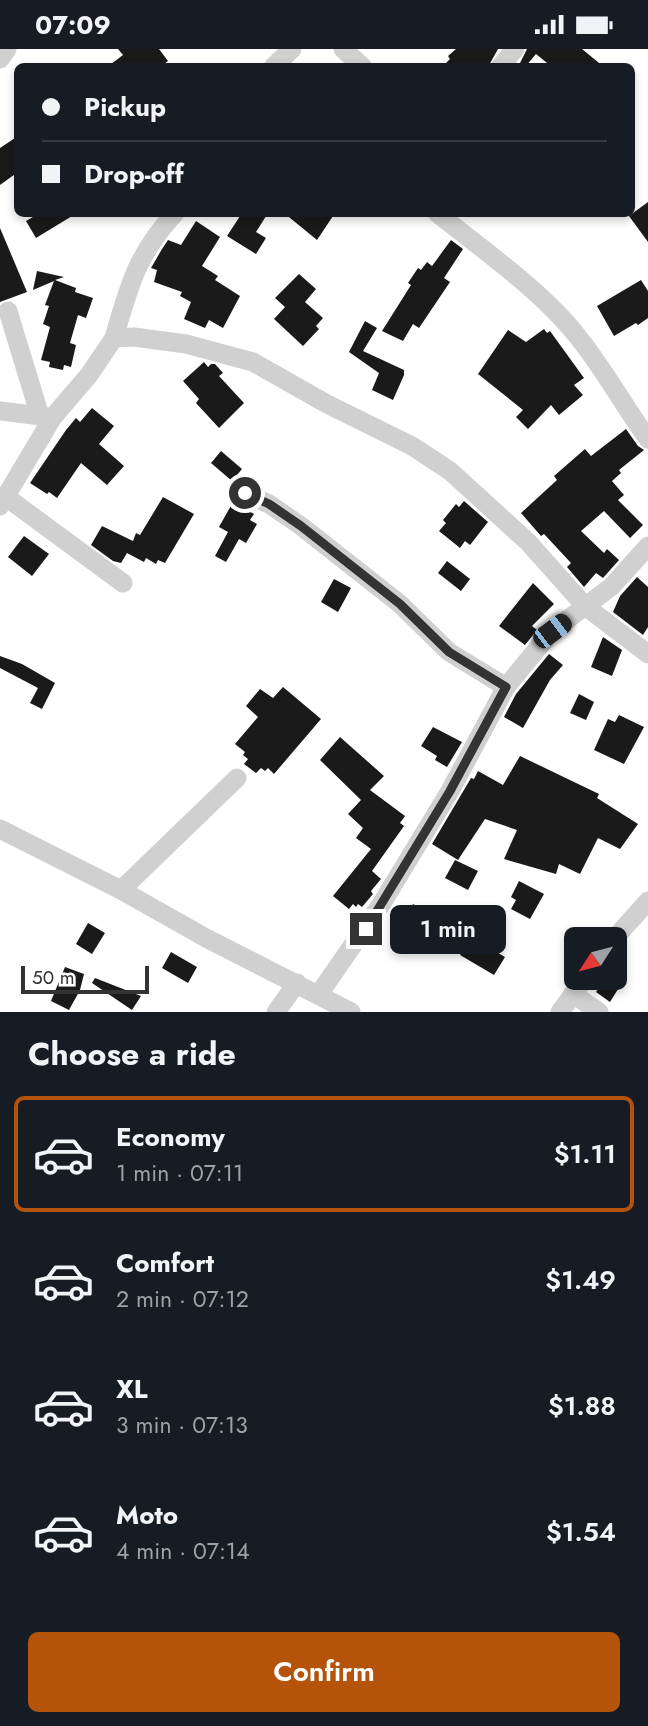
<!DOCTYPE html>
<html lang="en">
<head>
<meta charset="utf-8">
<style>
  body { margin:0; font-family:Jost,sans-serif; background:#242831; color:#f1f3f6; height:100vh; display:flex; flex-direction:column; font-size:26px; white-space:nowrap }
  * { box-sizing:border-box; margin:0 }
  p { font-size:23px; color:#9ea1a6 }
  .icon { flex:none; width:38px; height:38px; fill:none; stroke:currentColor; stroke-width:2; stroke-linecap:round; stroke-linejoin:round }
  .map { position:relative; height:963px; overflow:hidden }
  .sheet { display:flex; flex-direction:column; background:#171b24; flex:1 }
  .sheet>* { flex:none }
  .top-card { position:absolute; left:14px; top:14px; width:621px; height:154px; border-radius:10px; box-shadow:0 4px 10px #0003; display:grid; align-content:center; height:154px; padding:0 28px; background:#171b24 }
  .needle { width:46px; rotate:234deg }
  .tools { position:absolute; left:564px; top:878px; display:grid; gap:14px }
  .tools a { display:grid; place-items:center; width:63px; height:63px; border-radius:10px; background:#171b24; box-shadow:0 4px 10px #0003; font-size:35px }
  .scale { position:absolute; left:21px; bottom:18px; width:128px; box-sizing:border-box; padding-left:7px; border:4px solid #333; border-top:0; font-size:19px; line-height:24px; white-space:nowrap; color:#333; -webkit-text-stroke:5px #fff; paint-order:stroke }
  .end { position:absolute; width:32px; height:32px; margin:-16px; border:9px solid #333; background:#fff; box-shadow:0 0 0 4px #fff }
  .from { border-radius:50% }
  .bubble { position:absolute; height:49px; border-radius:10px; background:#171b24; box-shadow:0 4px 10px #0003; font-size:23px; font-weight:600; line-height:49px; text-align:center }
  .car { position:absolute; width:21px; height:42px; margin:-21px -10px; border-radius:9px; box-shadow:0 0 5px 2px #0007; background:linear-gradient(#222 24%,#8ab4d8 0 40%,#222 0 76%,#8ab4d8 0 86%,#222 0) }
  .top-card b { display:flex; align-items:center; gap:24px; height:66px; font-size:26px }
  .top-card b+b { border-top:2px solid #363941 }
  .top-card i { width:18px; height:18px; background:#f1f3f6 }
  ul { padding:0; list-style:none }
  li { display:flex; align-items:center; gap:21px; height:116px; margin:0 14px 10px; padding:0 14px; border:4px solid transparent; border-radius:10px }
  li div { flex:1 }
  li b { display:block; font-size:26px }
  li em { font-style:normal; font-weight:600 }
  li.selected { border-color:#b45309 }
  li>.icon { width:63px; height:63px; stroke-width:1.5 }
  h2 { padding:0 28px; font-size:32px; line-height:84px }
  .cta { display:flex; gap:14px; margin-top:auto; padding:14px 28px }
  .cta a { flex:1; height:80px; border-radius:10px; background:#b45309; color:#fff; font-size:28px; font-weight:600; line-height:80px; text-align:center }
  .status { display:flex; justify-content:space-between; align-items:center; height:49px; padding:0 35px; background:#171b24; direction:ltr }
  .status svg { height:19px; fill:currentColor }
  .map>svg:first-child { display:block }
  .building { fill:#1a1a1a }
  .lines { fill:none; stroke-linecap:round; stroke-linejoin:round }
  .minor { stroke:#d0d0d0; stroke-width:19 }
  .route { stroke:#333; stroke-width:9 }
</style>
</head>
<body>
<div class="status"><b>07:09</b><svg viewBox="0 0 49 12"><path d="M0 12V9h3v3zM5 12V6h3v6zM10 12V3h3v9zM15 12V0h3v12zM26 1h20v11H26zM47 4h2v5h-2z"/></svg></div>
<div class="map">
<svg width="648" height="963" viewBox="0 0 648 963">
  <rect width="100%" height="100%" fill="#fff"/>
  <g class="building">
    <path d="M118 0H159L168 12 160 18H107L123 6Z"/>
    <path d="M456 0H498L488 18H442L450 10 448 7Z"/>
    <path d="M527 0H582L604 18H552L536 5 525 18 520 14Z"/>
    <path d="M18 87V123L0 136V99Z"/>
    <path d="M648 153V193L629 167Z"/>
    <path d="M40 164H77L36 189 26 172Z"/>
    <path d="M242 164H268L256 183 266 189 256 205 227 187Z"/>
    <path d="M284 164H335L317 191Z"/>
    <path d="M196 172 220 188 202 217 218 227 215 231 240 247 223 279 209 271 205 279 184 270 191 253 180 247 182 243 154 233 157 221 151 219 162 200 168 191 181 196Z"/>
    <path d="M0 179 27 243 0 253Z"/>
    <path d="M451 191 463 200 444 229 450 233 419 279 413 275 403 292 382 282 411 236 408 234 418 219 421 221 427 213 432 217Z"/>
    <path d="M37 222 64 228 55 231 76 239 75 243 93 249 86 269 78 266 70 294 76 296 71 318 64 316 63 321 49 318 50 313 41 311 50 278 43 275 49 257 45 256 54 232 33 241Z"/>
    <path d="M299 225 316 240 305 253 323 269 316 277 319 280 303 297 274 270 285 258 275 249Z"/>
    <path d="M641 231 648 242V269L638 276 636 274 614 287 597 257Z"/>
    <path d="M365 272 377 279 363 302 404 321V326L393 351 372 341 379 324 349 303Z"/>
    <path d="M544 280 547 284 550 282 584 329 574 336 583 346 559 366 551 356 528 380 516 368 523 361 478 325 508 281 526 293Z"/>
    <path d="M204 313 208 318 211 315H215L223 324 219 327 244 354 219 379 196 354 199 350 183 332Z"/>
    <path d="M92 359 114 377 99 395 124 417 107 436 81 414 57 449 49 443 47 445 30 434 66 381 76 369 80 373Z"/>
    <path d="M626 380 638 397 644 401 619 421 621 424 612 432 624 446 618 451 643 476 630 489 604 462 581 482 604 504 607 500 619 511 603 529 596 524 584 538 567 518 571 514 544 485 541 487 521 464 557 431 554 427 585 400 591 407Z"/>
    <path d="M221 402 242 420 232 432 211 414Z"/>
    <path d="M163 448 194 465 165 514 158 511 156 515 146 509 144 513 127 504 121 514 113 512 91 496 102 477 133 492 136 484 140 486Z"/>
    <path d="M464 452 488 473 470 496 465 492 460 499 439 482 446 474 443 471 456 455 459 458Z"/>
    <path d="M233 453 254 465 250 471 257 475 246 494 239 490 226 513 215 507 228 483 219 478Z"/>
    <path d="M24 487 49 505 32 527 8 508Z"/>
    <path d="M447 512 470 530 461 542 438 524Z"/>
    <path d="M637 528 648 538V578L643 586 613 563 620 547Z"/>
    <path d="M334 530 351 539 338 563 321 553Z"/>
    <path d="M533 534 554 555 532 577 537 581 525 596 499 577Z"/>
    <path d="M603 588 622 601 612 627 591 618Z"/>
    <path d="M549 605 563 616 550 631 523 679 504 668 516 645Z"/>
    <path d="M0 607 22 615 55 634 42 660 30 654 38 639 0 619Z"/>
    <path d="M283 638 321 670 274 725 268 719 265 722 261 719 256 724 244 715 248 710 243 706 245 703 235 695 258 668 246 657 260 640 273 649Z"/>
    <path d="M579 645 594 653 586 671 570 664Z"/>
    <path d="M619 666 644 678 624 715 594 701 608 670 615 673Z"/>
    <path d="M433 678 462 693 447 718 435 711 437 707 421 697Z"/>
    <path d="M340 688 384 727 370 741 405 767 400 774 404 777 372 822 381 830 371 842 373 845 362 858 358 855 356 858 353 855 349 860 333 847 371 800 356 789 363 779 348 765 361 751 320 711Z"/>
    <path d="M520 707 599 745 597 749 638 775 620 800 598 789 580 825 559 815 556 825 504 810 517 781 485 770 458 811 432 795 471 729 474 730 478 722 503 736Z"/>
    <path d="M455 811 478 822 468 841 445 829Z"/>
    <path d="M519 832 544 845 530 870 511 860 516 851 511 848Z"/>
    <path d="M413 855 445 875 434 899 421 892 419 896 393 881 405 861 408 863Z"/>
    <path d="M88 874 105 884 92 905 76 895Z"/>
    <path d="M471 888 505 908 494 926 460 906Z"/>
    <path d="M171 903 197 918 188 934 162 919Z"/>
    <path d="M65 918 84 925 80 941 69 961 51 952Z"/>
    <path d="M95 929 141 947 132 961 92 934Z"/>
    <path d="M597 929H625L610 953 596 943 599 939 595 936Z"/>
  </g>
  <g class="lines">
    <g class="minor">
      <path d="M343 0 363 18"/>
      <path d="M0 10 7 0"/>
      <path d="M273 18 292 0"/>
      <path d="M500 18 515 0"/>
      <path d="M437 164C482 200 543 243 578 288 604 320 624 357 648 390"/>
      <path d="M8 262 40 367"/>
      <path d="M114 289C129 237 137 205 175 164"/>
      <path d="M0 362 49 368"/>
      <path d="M245 444 269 455 301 477 400 555 449 603 506 638"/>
      <path d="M6 448 123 534"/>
      <path d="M0 457 53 368 89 326 114 289 134 288 186 295 253 313 327 355 412 397 450 422 528 493 585 557 648 605"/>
      <path d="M0 780 121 841 206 889 351 963"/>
      <path d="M121 841 237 729"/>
      <path d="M613 891 648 852"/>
      <path d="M319 945 382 854 450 742 506 638 552 582 611 538 648 497"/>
      <path d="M573 945 599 963"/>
      <path d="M276 963 297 934"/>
      <path d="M560 963 585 929"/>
    </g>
  </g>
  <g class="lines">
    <path class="route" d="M245 444 269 455 301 477 400 555 449 603 506 638 450 742 366 880"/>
  </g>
</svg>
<div class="tools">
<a><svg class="needle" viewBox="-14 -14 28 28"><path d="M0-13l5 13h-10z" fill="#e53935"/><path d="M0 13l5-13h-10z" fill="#9ea1a6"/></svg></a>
</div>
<div class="scale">50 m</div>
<i class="end from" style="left:245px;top:444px"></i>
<i class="end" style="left:366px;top:880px"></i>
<div class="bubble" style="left:390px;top:856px;width:116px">1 min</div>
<i class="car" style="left:552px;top:582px;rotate:53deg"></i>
<div class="top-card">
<b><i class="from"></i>Pickup</b>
<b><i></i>Drop-off</b>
</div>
</div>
<section class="sheet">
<h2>Choose a ride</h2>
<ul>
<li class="selected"><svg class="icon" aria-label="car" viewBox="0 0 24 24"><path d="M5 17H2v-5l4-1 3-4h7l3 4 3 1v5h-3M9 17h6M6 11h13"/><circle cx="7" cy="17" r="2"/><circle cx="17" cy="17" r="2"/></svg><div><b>Economy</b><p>1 min · 07:11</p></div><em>$1.11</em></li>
<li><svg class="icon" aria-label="car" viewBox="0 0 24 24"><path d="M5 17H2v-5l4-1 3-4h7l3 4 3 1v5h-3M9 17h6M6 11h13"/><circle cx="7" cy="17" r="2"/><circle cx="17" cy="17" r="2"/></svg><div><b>Comfort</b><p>2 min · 07:12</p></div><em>$1.49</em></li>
<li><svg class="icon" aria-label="car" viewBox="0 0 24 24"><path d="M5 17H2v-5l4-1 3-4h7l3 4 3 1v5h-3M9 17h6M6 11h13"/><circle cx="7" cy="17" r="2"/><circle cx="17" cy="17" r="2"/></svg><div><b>XL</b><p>3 min · 07:13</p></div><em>$1.88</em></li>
<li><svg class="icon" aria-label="car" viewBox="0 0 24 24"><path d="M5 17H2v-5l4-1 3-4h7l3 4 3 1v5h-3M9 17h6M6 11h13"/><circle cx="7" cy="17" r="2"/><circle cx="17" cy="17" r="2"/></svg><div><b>Moto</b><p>4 min · 07:14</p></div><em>$1.54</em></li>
</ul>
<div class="cta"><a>Confirm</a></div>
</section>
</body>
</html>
